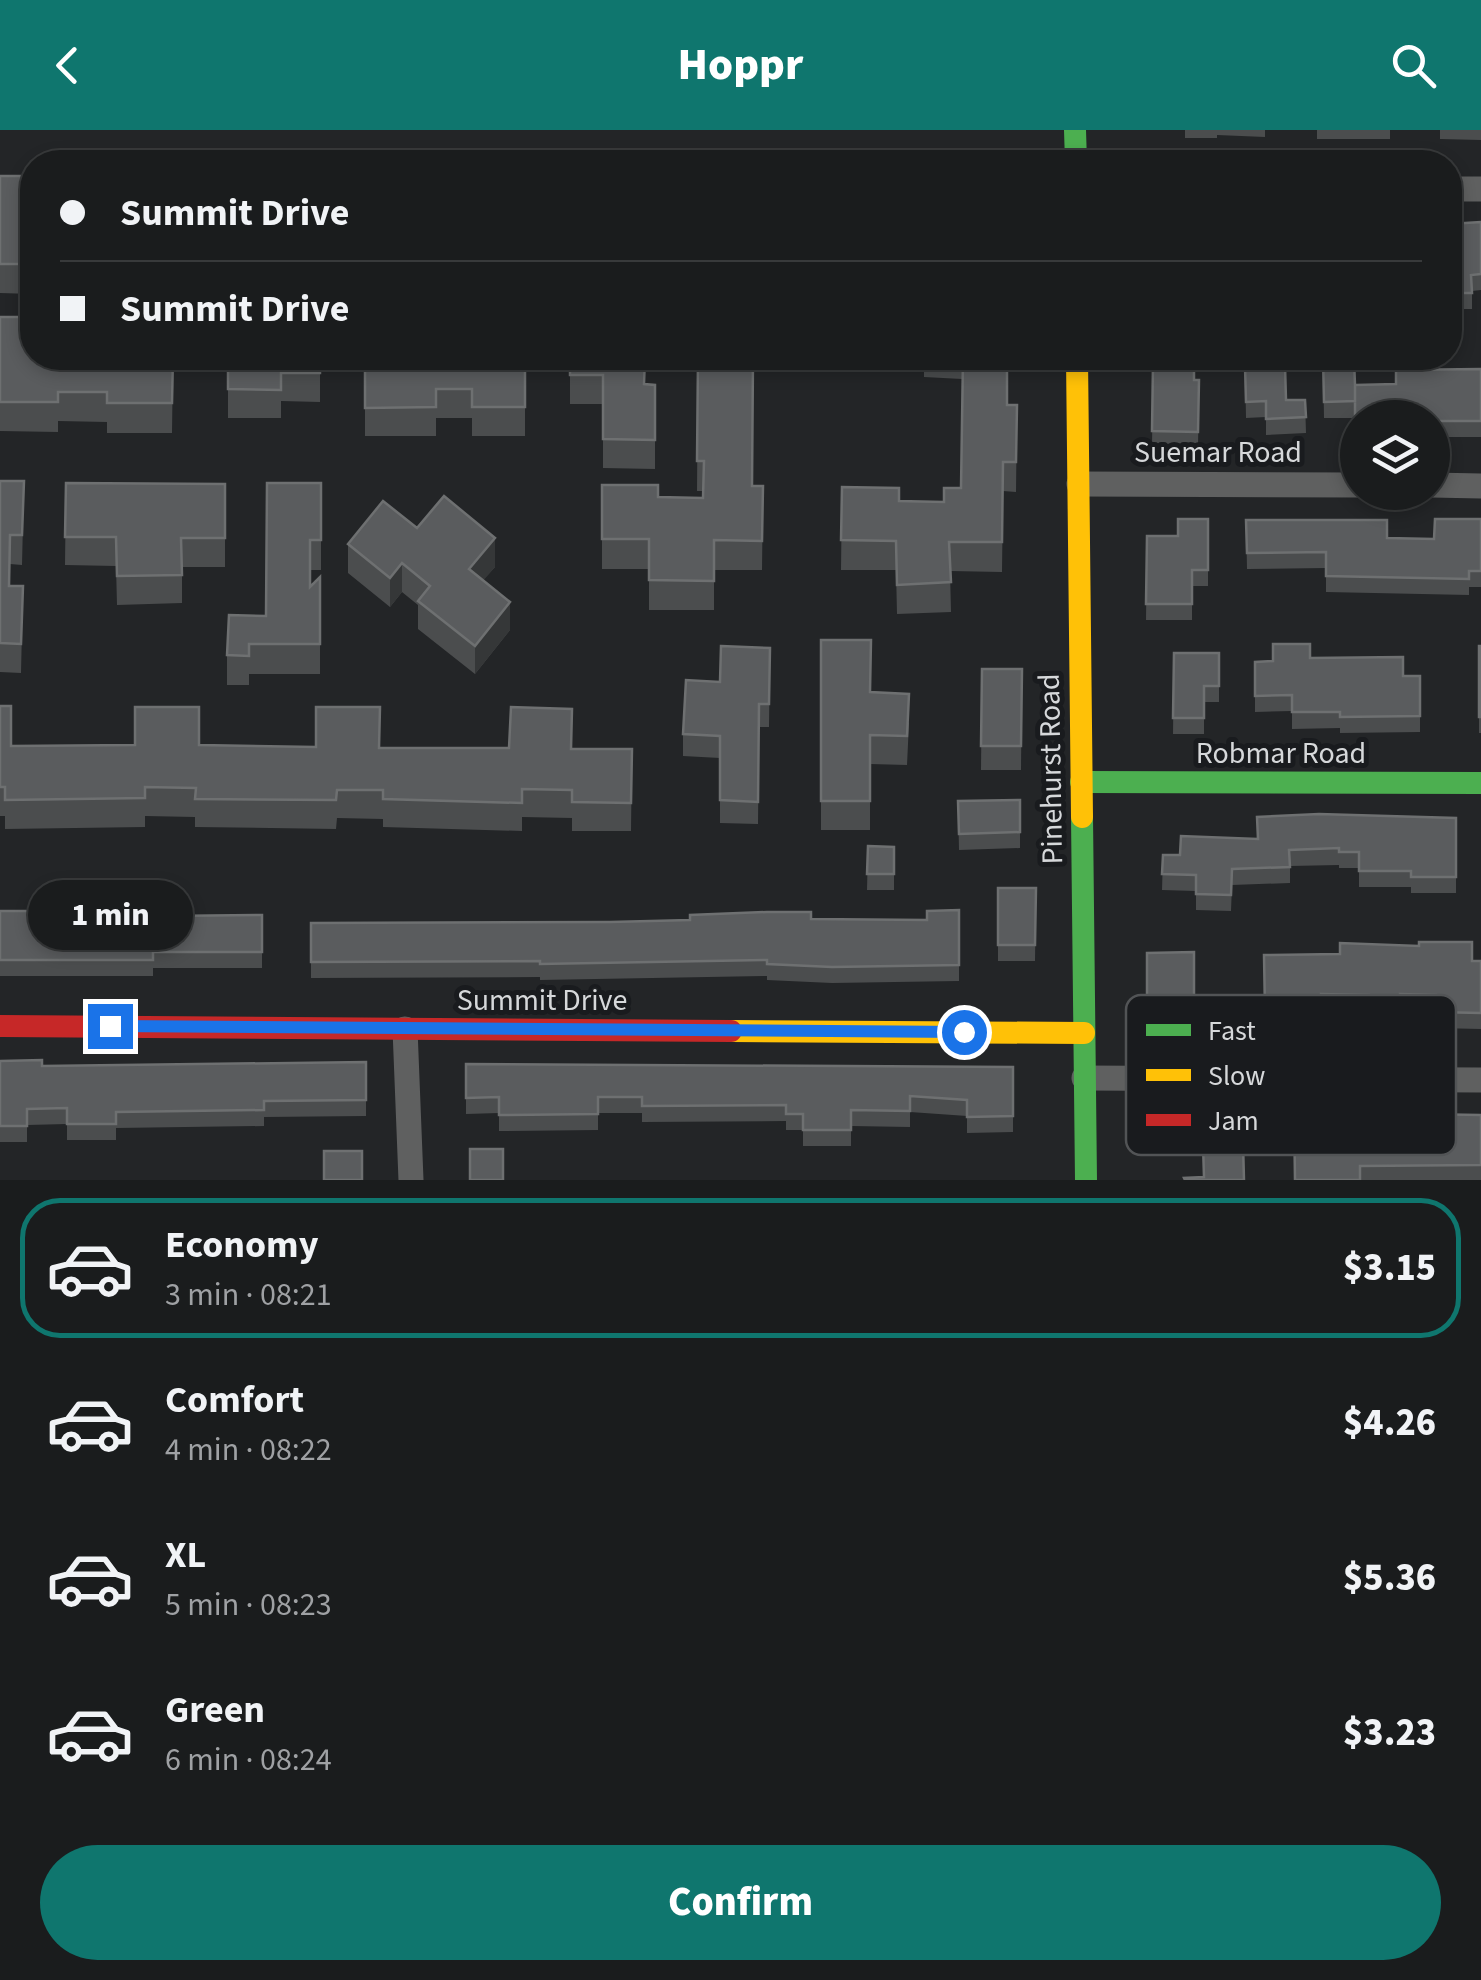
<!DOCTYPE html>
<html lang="en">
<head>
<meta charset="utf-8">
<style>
  body { margin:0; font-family:"Source Sans 3",sans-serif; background:#27292a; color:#f1f3f6; height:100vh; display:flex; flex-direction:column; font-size:38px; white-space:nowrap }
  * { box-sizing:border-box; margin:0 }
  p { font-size:32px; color:#9fa1a4 }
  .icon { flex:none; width:55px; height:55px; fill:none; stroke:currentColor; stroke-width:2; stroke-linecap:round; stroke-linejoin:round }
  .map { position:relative; height:1050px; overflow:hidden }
  .side { display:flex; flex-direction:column; background:#1a1c1d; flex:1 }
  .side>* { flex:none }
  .banner { position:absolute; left:20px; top:20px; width:1442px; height:220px; border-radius:40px; box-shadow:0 5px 15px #0003,0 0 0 2px #383a3b; display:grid; align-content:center; height:220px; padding:0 40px; background:#1a1c1d }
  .controls { position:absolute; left:1340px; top:270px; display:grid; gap:20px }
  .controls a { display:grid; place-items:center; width:110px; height:110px; border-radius:50%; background:#1a1c1d; box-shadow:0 5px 15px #0003,0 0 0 2px #383a3b; font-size:50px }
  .end { position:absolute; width:45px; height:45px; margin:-22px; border:12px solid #1a73e8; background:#fff; box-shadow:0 0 0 5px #fff }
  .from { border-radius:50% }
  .bubble { position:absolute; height:70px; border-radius:35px; background:#1a1c1d; box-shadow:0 5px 15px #0003,0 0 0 2px #383a3b; font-size:32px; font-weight:800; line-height:70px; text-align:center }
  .banner b { display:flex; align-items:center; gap:35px; height:95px; font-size:38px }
  .banner b+b { border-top:2px solid #383a3b }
  .banner i { width:25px; height:25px; background:#f1f3f6 }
  ul { padding:18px 0 0; list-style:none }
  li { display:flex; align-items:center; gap:30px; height:140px; margin:0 20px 15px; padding:0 20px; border:5px solid transparent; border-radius:40px }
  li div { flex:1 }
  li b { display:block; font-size:38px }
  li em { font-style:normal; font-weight:800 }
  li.selected { border-color:#0f766e }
  li>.icon { width:90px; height:90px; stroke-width:1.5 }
  .button { display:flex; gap:20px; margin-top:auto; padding:20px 40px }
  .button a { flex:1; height:115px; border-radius:60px; background:#0f766e; color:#fff; font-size:40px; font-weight:800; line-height:115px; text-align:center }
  header { display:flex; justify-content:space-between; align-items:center; height:130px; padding:0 40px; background:#0f766e; color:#fff; font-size:45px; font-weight:800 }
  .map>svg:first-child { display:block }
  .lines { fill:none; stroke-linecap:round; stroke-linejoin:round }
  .street { stroke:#5f6060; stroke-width:25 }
  .fast { stroke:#4caf50; stroke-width:22 }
  .slow { stroke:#ffc107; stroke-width:22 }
  .jam { stroke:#c62828; stroke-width:22 }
  .wall { fill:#4b4d4e }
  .shaded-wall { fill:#353738 }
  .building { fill:#5a5c5e; stroke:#6e7071; stroke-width:2.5 }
  .route { stroke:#1a73e8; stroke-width:12 }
  .labels { text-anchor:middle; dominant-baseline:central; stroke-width:10; stroke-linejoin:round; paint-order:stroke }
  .street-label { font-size:30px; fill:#d6d8da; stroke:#191b1e }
  .key { fill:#191b1e; stroke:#525456; stroke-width:2.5 }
  .key-label { font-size:28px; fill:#d6d8da }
</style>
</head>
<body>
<header><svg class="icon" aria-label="back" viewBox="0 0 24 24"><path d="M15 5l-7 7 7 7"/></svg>Hoppr<svg class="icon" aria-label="search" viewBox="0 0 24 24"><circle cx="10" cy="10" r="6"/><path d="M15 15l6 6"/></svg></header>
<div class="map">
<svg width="1481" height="1050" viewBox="0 0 1481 1050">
  <rect width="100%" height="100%" fill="#232527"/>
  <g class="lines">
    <g class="street">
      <path d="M1450 59H1481"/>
      <path d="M1079 354 1358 355"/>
      <path d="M1432 355 1481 356"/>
      <path d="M405 899 411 1050"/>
      <path d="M1084 948 1481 950"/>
    </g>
    <g class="fast">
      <path d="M1075 0 1076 32"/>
      <path d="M1081 652 1481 653"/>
      <path d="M1082 687 1086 1050"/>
    </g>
    <g class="slow">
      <path d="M1077 228 1082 687"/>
      <path d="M731 901 1084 903"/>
    </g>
    <path class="jam" d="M0 896 731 901"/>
  </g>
  <g class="wall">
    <path d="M1185 0H1265V7L1217 5V8H1185Z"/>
    <rect x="1317" y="0" width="73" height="9"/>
    <path d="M1440 0H1481V10L1440 9Z"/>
    <path d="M0 46H32V164L0 163Z"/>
    <path d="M1481 92V160L1472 161V179H1450V94Z"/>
    <path d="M0 187 32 228H173L172 303H107V292L58 291V302L0 301Z"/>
    <path d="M228 228H320V272L281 271V288H228Z"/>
    <path d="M365 228H525V306H472V288H436V306H365Z"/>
    <path d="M570 228 645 254 655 255V339L603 338V274H570Z"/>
    <path d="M698 228 752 356H763L762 440H714V480H649V439H602V355L658 367 703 368V361H697Z"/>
    <path d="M924 228H1018L1017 232H1008L1007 275H1017L1016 362 1003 361 1002 442 950 441 951 482 897 484 896 440H841L842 357 899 371 944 372 961 358 962 249 924 247Z"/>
    <path d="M1323 228 1355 255 1396 254 1481 239V307H1432V288H1358V304H1355V280V288H1324Z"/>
    <path d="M1153 233H1160L1194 250H1199L1198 318 1152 317Z"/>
    <path d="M1245 236 1286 270H1305L1306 303 1266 305V287L1246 288Z"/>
    <path d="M0 351H24L22 435 10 434V456H23L21 543 0 542Z"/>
    <path d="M66 353 225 354V437H182V473L117 475 116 436 65 435Z"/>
    <path d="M321 353V440H310V457L320 447V544H249V555H227V525L266 486Z"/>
    <path d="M1208 389V456H1192V490H1146L1147 406H1178Z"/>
    <path d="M1481 389V457H1469V465L1326 462V438L1247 439 1246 390 1387 408 1434 409Z"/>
    <path d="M417 398 495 437 483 450 510 500 475 544 418 499V475L402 462 390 477 348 443V414Z"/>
    <path d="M821 510 871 562 909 593 907 635 870 634V700H821Z"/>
    <rect x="1479" y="516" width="2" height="87"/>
    <path d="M770 518 769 597H759L758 694 720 693V628L683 626V604L720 552Z"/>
    <path d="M1174 523H1219V572H1204V604H1173Z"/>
    <path d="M1310 528 1403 546H1420V602L1340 603V598L1292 599V581L1255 582V532Z"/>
    <path d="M982 539H1022L1021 640H981Z"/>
    <path d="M0 576 11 616 199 615 380 618 632 619 631 701H572V688L522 687V701L383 697V689L337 688 336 699 195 697V687L145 686V697L5 699V686H0Z"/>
    <path d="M1020 670V718L959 720 958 671Z"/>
    <path d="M1456 688V763H1411V757H1359V738H1339V735L1290 736V753L1232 755 1231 781 1196 780V761L1162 760 1163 725H1180L1257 709Z"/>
    <path d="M868 716 894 717V760H867Z"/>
    <path d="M998 758H1036L1035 831H998Z"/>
    <path d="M959 780V851L832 853 767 850V846L540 850V847L311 848V793L610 792 811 789 927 790Z"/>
    <path d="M0 781 76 792 166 791 262 785V838H153V846H0Z"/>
    <path d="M1194 822V894H1147V823Z"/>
    <path d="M1264 825 1481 831V899L1436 898V881L1400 880V900L1369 898V881L1321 880V897L1265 898Z"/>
    <path d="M0 931 42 936 366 932V986L264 987V996L116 998V1010H67V994L27 995V1012H0Z"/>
    <path d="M466 934 1013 937V1002L967 1003V986L910 982V997L851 996V1016H803V1000H786V991L642 992V983H598V1000L499 1001V983L466 984Z"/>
    <path d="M1481 985V1050H1295Z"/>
  </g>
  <g class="shaded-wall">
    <path d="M495 408V437L469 467V439Z"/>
    <path d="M402 433V462L390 477V448Z"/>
    <path d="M510 472V500L475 544V516Z"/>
  </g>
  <g class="building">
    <rect x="0" y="46" width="32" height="88"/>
    <path d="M1481 92V144L1471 145 1472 163H1450V94Z"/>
    <path d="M0 187H32V228H173L172 273H107V262H58V272H0Z"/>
    <path d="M228 228H320V243H281V260L228 259Z"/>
    <path d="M365 228H525V277H472V259H436V277L365 278Z"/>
    <path d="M570 228H645L644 254 655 255V310L603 309V245H570Z"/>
    <path d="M698 228H753L752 356H763L762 411 714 410V451L649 450V409H602V355H658V367L703 368 704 331H697Z"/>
    <path d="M963 228H1007V275H1017L1016 332H1003L1002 412H949L951 452 897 455 896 411 841 410 842 357 899 358V371L944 372V358H961Z"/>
    <path d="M1160 228H1194V250H1199L1198 302 1152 301 1153 233H1160Z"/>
    <path d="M1323 228H1354L1355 255 1396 254V240L1481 239V291H1432V288H1355V256V271L1324 272Z"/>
    <path d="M1285 235 1286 270H1305L1306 287 1266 289V271L1246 272 1245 236Z"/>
    <path d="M0 351H24L22 405H10L9 456H23L21 514 0 513Z"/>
    <path d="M66 353 225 354V408H181L182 445 117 446 116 407H65Z"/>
    <path d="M267 353H321V410H310V457L320 447V514H249V526L227 525 229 485 266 486Z"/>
    <path d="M444 366 495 408 469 439 510 472 475 516 418 471 430 456 402 433 390 448 348 414 383 371 417 398Z"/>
    <path d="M1178 389H1208V440H1192V474H1146L1147 406H1178Z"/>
    <path d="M1435 389H1481V441H1469V449L1326 446V422L1247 423 1246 390H1387V408L1434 409Z"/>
    <path d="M821 510H871L870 562 909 564 907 606 870 605V671H821Z"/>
    <path d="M1273 514H1310V528L1403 527V546H1420V586L1340 587V582H1292V565L1255 566V532L1273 531Z"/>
    <path d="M721 516 770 518 769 574H759L758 672 720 670V606L683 604 686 550 720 552Z"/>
    <rect x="1479" y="516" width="2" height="71"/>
    <path d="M1174 523H1219V556H1204V588H1173Z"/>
    <path d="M982 539H1022L1021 616H981Z"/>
    <path d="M0 576H11V616L135 615V577H199V615L316 617V577H380L379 618H509L511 577 572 579 571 619H632L631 673 572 672V660L522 659V673L383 669V660H337L336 670 195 669 196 658 145 657V668L5 670V657H0Z"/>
    <path d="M1020 670V702L959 704 958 671Z"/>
    <path d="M1319 684 1456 688V747H1411V741H1359V722H1339V718L1289 720 1290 737 1232 739 1231 765 1196 764V745L1162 744 1163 725H1180L1181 706 1258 709 1257 687Z"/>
    <path d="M868 716 894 717V744H867Z"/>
    <path d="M998 758H1036L1035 815H998Z"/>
    <path d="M959 780V835L832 837 767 834V830L540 834V831L311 832V793L610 792 690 790V785L767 782H811V789L927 790V781Z"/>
    <path d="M0 781H76V792L166 791V786L262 785V822H153V830H0Z"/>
    <path d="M1419 812H1472V831H1481V883L1436 882V865L1400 864V884L1369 882V865L1321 864V881L1265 882 1264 825 1340 824V813L1419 816Z"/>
    <path d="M1194 822V878H1147V823Z"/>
    <path d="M42 930V936L366 932V970L264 971V980L116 982V994H67V978L27 979V996H0V931Z"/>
    <path d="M466 934 1013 937V986L967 987V970L910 966V981L851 980V1000H803V984H786V975L642 976V967H598V984L499 985V967L466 968Z"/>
    <path d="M1294 982 1481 985V1035L1360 1036V1050H1295Z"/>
    <path d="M1243 1013 1244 1050H1185L1184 1048 1204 1047 1203 1015Z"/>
    <rect x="470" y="1019" width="33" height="31"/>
    <rect x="324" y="1021" width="38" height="29"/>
  </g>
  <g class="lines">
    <path class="route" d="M110 896 964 902"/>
  </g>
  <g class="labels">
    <g class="street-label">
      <text x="1218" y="322">Suemar Road</text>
      <text x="1281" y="623">Robmar Road</text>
      <text transform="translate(1051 639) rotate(-91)">Pinehurst Road</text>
      <text x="542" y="870">Summit Drive</text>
    </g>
  </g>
  <rect x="1126" y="865" width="330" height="160" rx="15" class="key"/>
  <rect x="1146" y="894" width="45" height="12" fill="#4caf50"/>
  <rect x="1146" y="939" width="45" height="12" fill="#ffc107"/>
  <rect x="1146" y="984" width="45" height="12" fill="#c62828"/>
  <g class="key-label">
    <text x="1208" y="910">Fast</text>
    <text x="1208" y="955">Slow</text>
    <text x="1208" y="1000">Jam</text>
  </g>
</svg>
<div class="controls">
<a><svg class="icon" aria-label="layers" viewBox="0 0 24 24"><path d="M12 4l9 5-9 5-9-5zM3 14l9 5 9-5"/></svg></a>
</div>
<i class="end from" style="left:964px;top:902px"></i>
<i class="end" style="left:110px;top:896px"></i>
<div class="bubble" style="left:28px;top:750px;width:165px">1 min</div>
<div class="banner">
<b><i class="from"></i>Summit Drive</b>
<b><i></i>Summit Drive</b>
</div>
</div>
<section class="side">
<ul>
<li class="selected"><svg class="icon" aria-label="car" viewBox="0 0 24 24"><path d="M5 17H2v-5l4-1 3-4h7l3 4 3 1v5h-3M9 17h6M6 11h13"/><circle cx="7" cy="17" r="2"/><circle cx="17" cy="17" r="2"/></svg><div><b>Economy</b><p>3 min · 08:21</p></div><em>$3.15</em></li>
<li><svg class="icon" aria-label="car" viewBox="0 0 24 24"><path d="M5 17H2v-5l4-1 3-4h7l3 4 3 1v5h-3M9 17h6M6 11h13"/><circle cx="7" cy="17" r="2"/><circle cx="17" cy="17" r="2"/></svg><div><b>Comfort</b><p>4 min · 08:22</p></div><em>$4.26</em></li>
<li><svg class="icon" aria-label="car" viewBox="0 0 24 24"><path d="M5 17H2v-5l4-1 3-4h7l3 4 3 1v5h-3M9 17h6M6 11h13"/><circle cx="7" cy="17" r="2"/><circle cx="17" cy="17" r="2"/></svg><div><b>XL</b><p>5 min · 08:23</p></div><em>$5.36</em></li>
<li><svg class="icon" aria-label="car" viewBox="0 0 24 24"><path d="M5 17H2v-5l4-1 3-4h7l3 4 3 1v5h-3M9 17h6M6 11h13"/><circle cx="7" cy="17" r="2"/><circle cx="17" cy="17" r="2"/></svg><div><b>Green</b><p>6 min · 08:24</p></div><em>$3.23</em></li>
</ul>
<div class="button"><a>Confirm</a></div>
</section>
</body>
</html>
